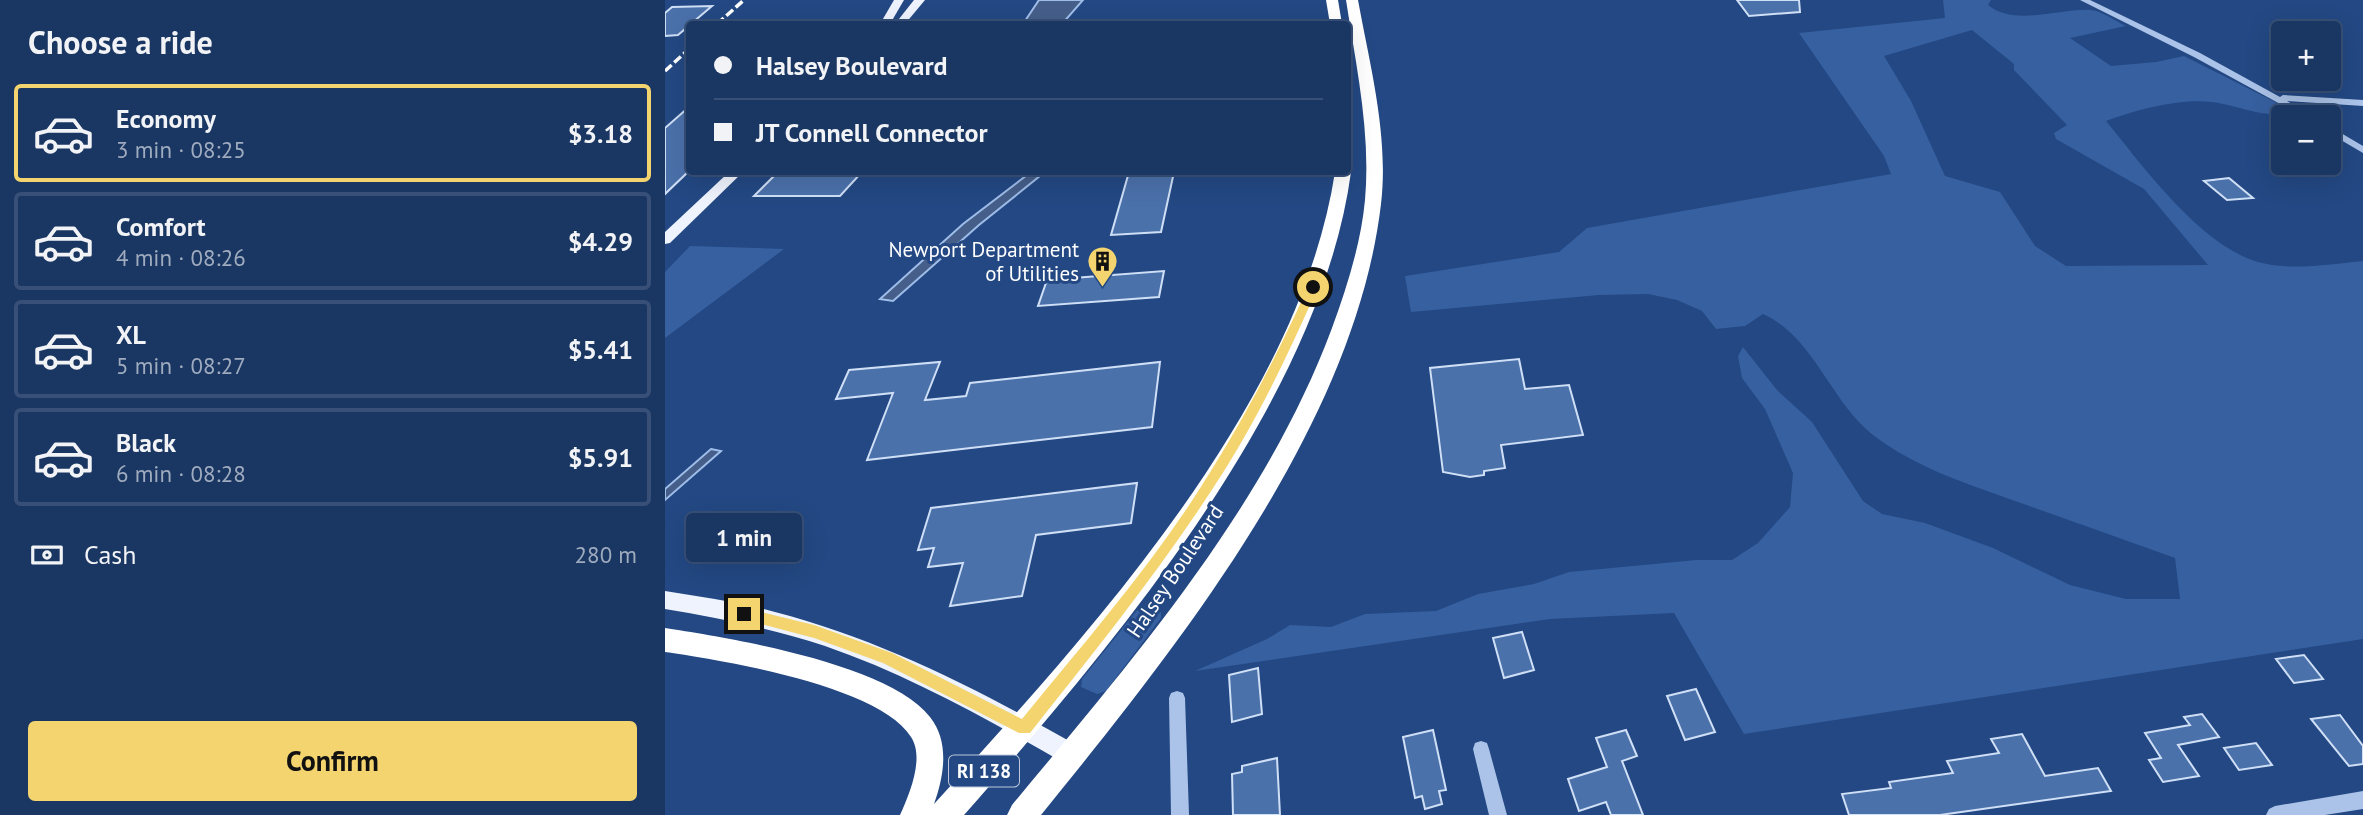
<!DOCTYPE html>
<html lang="en">
<head>
<meta charset="utf-8">
<style>
  body { margin:0; font-family:"PT Sans",sans-serif; background:#27416b; color:#f1f3f6; height:100vh; display:flex; flex-direction:column; font-size:26px; white-space:nowrap }
  * { box-sizing:border-box; margin:0 }
  p { font-size:23px; color:#9fabbe }
  .icon { flex:none; width:38px; height:38px; fill:none; stroke:currentColor; stroke-width:2; stroke-linecap:round; stroke-linejoin:round }
  .map { position:relative; flex:1; overflow:hidden }
  .drawer { display:flex; flex-direction:column; background:#1a3662; width:665px }
  .drawer>* { flex:none }
  .top-card { position:absolute; left:21px; top:21px; width:665px; height:154px; border-radius:7px; box-shadow:0 7px 28px #0002,0 0 0 2px #385077; display:grid; align-content:center; height:154px; padding:0 28px; background:#1a3662 }
  .buttons { position:absolute; left:1606px; top:21px; display:grid; gap:14px }
  .buttons a { display:grid; place-items:center; width:70px; height:70px; border-radius:7px; background:#1a3662; box-shadow:0 7px 28px #0002,0 0 0 2px #385077; font-size:35px }
  .end { position:absolute; width:32px; height:32px; margin:-16px; border:9px solid #f3d46e; background:#111; box-shadow:0 0 0 4px #111 }
  .from { border-radius:50% }
  .bubble { position:absolute; height:49px; border-radius:7px; background:#1a3662; box-shadow:0 7px 28px #0002,0 0 0 2px #385077; font-size:23px; font-weight:800; line-height:49px; text-align:center }
  .top-card b { display:flex; align-items:center; gap:24px; height:66px; font-size:26px }
  .top-card b+b { border-top:2px solid #385077 }
  .top-card i { width:18px; height:18px; background:#f1f3f6 }
  ul { padding:0; list-style:none }
  li { display:flex; align-items:center; gap:21px; height:98px; margin:0 14px 10px; padding:0 14px; border:4px solid #385077; border-radius:7px }
  li div { flex:1 }
  li b { display:block; font-size:26px }
  li em { font-style:normal; font-weight:800 }
  li.on { border-color:#f3d46e }
  li>.icon { width:63px; height:63px; stroke-width:1.5 }
  h2 { padding:0 28px; font-size:32px; line-height:84px }
  .pay { display:flex; align-items:center; gap:18px; height:77px; padding:0 28px; font-size:26px }
  .pay p { margin-inline-start:auto }
  .primary-button { display:flex; gap:14px; margin-top:auto; padding:14px 28px }
  .primary-button a { flex:1; height:80px; border-radius:7px; background:#f3d46e; color:#111; font-size:28px; font-weight:800; line-height:80px; text-align:center }
  main { display:flex; flex:1; min-height:0 }
  .map>svg:first-child { display:block }
  .green { fill:#3760a0; fill-rule:evenodd }
  .water { fill:#455f8a; stroke:#9fbde9; stroke-width:2 }
  .building { fill:#4b71ab; stroke:#cfdff6; stroke-width:2 }
  .lines { fill:none; stroke-linecap:round; stroke-linejoin:round }
  .minor { fill:#abc3e8; fill-rule:evenodd }
  .major { fill:#eef3fe; fill-rule:evenodd }
  .highway { fill:#fff; fill-rule:evenodd }
  .rail { stroke:#fff; stroke-width:3.5; stroke-dasharray:9 3.5; stroke-linecap:butt }
  .route { fill:#f3d46e }
  .labels { text-anchor:middle; dominant-baseline:central; stroke-width:6; stroke-linejoin:round; paint-order:stroke }
  .shield { fill:#234883; stroke:#bdc8da; stroke-width:2 }
  .shield-label { font-size:19px; font-weight:bold; fill:#fff }
  .poi-label { font-size:21px; fill:#fff; stroke:#234883; text-anchor:end }
  .street-label { font-size:21px; fill:#fff; stroke:#234883 }
</style>
</head>
<body>
<main>
<section class="drawer">
<h2>Choose a ride</h2>
<ul>
<li class="on"><svg class="icon" aria-label="car" viewBox="0 0 24 24"><path d="M5 17H2v-5l4-1 3-4h7l3 4 3 1v5h-3M9 17h6M6 11h13"/><circle cx="7" cy="17" r="2"/><circle cx="17" cy="17" r="2"/></svg><div><b>Economy</b><p>3 min · 08:25</p></div><em>$3.18</em></li>
<li><svg class="icon" aria-label="car" viewBox="0 0 24 24"><path d="M5 17H2v-5l4-1 3-4h7l3 4 3 1v5h-3M9 17h6M6 11h13"/><circle cx="7" cy="17" r="2"/><circle cx="17" cy="17" r="2"/></svg><div><b>Comfort</b><p>4 min · 08:26</p></div><em>$4.29</em></li>
<li><svg class="icon" aria-label="car" viewBox="0 0 24 24"><path d="M5 17H2v-5l4-1 3-4h7l3 4 3 1v5h-3M9 17h6M6 11h13"/><circle cx="7" cy="17" r="2"/><circle cx="17" cy="17" r="2"/></svg><div><b>XL</b><p>5 min · 08:27</p></div><em>$5.41</em></li>
<li><svg class="icon" aria-label="car" viewBox="0 0 24 24"><path d="M5 17H2v-5l4-1 3-4h7l3 4 3 1v5h-3M9 17h6M6 11h13"/><circle cx="7" cy="17" r="2"/><circle cx="17" cy="17" r="2"/></svg><div><b>Black</b><p>6 min · 08:28</p></div><em>$5.91</em></li>
</ul>
<div class="pay"><svg class="icon" aria-label="cash" viewBox="0 0 24 24"><path d="M3 7h18v10H3z"/><circle cx="12" cy="12" r="2"/></svg>Cash<p>280 m</p></div>
<div class="primary-button"><a>Confirm</a></div>
</section>
<div class="map">
<svg width="1698" height="815" viewBox="0 0 1698 815">
  <rect width="100%" height="100%" fill="#234883"/>
  <g class="green">
    <path d="M1278 0H1326L1323 5C1350 27 1395 8 1426 10 1437 11 1450 21 1461 26L1405 38 1446 66 1491 62 1519 56 1632 113C1592 118 1582 107 1547 102 1515 98 1470 110 1441 121 1479 167 1541 254 1602 264 1632 270 1668 264 1698 261V639L1079 734 1009 613 885 619 530 671 602 639 625 625 666 627 700 614 771 611 813 594 869 584 904 572 1031 560H1067L1093 543 1125 507 1128 473 1100 409 1077 378 1073 356 1078 347 1112 390 1147 422 1198 501 1217 514 1260 523 1328 548 1405 585 1461 599H1515L1510 558C1458 539 1406 521 1353 502 1303 484 1251 468 1208 435 1165 401 1149 337 1098 314L1080 326 1051 329 1037 311 1012 300 983 294 934 295 746 312 740 276 894 252 922 228 1226 174 1219 156 1134 33 1280 18ZM1307 30 1349 64V70L1402 125 1389 133 1391 139 1479 189 1543 265 1401 266 1370 246 1335 192 1280 176 1246 101 1219 56Z"/>
    <path d="M25 246 119 249 0 338V272Z"/>
    <path d="M479 606 496 612V618L441 691 432 694 416 687 417 679 473 609Z"/>
  </g>
  <g class="water">
    <path d="M374 0H418L397 24H358Z"/>
    <path d="M366 172H388L375 176 314 225 228 301 215 299 298 224Z"/>
    <path d="M46 449 56 451 0 500V489Z"/>
  </g>
  <g class="building">
    <path d="M1072 0H1134L1135 12 1084 16Z"/>
    <path d="M47 6 13 35 0 36V13L7 7Z"/>
    <path d="M24 107V171L0 194V128Z"/>
    <path d="M113 172H197L175 196H89Z"/>
    <path d="M464 172H509L496 232 446 235Z"/>
    <path d="M1564 178 1588 198 1562 200 1539 181Z"/>
    <path d="M499 271 494 297 373 306 382 280Z"/>
    <path d="M854 359 860 389 904 385 918 435 836 445 840 468 819 471V475L805 477 778 472 765 368Z"/>
    <path d="M275 362 260 400 301 396 305 383 495 362 487 427 202 460 228 393 171 399 184 370Z"/>
    <path d="M472 483 466 523 371 535 357 596 285 606 298 563 263 567 269 548 253 550 266 508Z"/>
    <path d="M857 632 869 670 839 678 828 638Z"/>
    <path d="M1639 655 1658 679 1629 683 1611 659Z"/>
    <path d="M593 668 597 714 567 722 564 675Z"/>
    <path d="M1031 689 1050 732 1020 740 1002 696Z"/>
    <path d="M1537 714 1554 737 1513 745 1534 776 1498 782 1484 760 1496 758 1480 733 1525 725 1519 717Z"/>
    <path d="M1675 715 1698 746V764L1684 766 1646 719Z"/>
    <path d="M768 730 781 790 774 791 777 804 760 809 757 796 750 798 738 737Z"/>
    <path d="M961 730 972 756 957 761 978 815H946L941 802 914 811 903 779 942 767 931 738Z"/>
    <path d="M1357 734 1380 776 1433 768 1446 791 1275 815H1184L1177 794 1226 788 1224 782 1288 773 1282 761 1334 753 1326 739Z"/>
    <path d="M1591 743 1607 765 1574 770 1559 748Z"/>
    <path d="M612 758 615 815H568L567 774 577 772V766Z"/>
  </g>
  <g class="lines">
    <g class="minor">
      <path d="M1415 0H1425L1535 53 1615 97 1618 95 1698 100V106L1622 101 1649 117H1639L1529 57Z"/>
      <path d="M1664 126 1698 146V153L1664 133Z"/>
      <path d="M512 691 518 693 520 698 524 815H506L504 698 506 693Z"/>
      <path d="M816 741 822 743 824 749 842 815H824L808 749 810 743Z"/>
      <path d="M1698 791V809L1660 815H1601L1604 809 1610 806Z"/>
    </g>
    <g class="major">
      <path d="M229 0H239L225 24H215Z"/>
      <path d="M249 0H260L240 24H230Z"/>
      <path d="M64 172H78L5 243 0 244V232Z"/>
      <path d="M0 591C37 597 74 602 110 612 218 640 318 692 415 747L419 755 415 763 407 767 399 763C322 719 244 675 160 646 108 629 55 618 0 609Z"/>
    </g>
    <g class="highway">
      <path d="M661 0H673L677 24H665Z"/>
      <path d="M681 0H693C705 66 724 136 716 204 690 426 513 646 376 815H342L347 805C468 659 600 508 667 328 682 287 696 243 700 200 706 132 691 66 681 0Z"/>
      <path d="M684 169 686 172C655 402 449 645 299 815H235C244 795 260 758 246 737 215 686 57 660 0 652V628C66 638 224 664 265 717 285 742 279 776 269 804 424 634 634 406 670 172H682Z"/>
    </g>
    <g class="rail">
      <path d="M52 24 79 0"/>
      <path d="M0 71 24 49"/>
    </g>
  </g>
  <path class="route" d="M648 283 653 287C623 355 591 423 550 485 494 572 429 652 365 733H354L218 663 149 638 74 618 72 614 79 608 149 625 227 653 357 719C422 639 491 561 544 474 582 414 614 351 643 287Z"/>
  <defs>
    <symbol id="building-pin" viewBox="-11 -11 22 30"><path d="M0 17L-7.5 6A9.5 9.5 0 1 1 7.5 6Z" fill="#f3d46e" stroke="#234883"/><path d="M-4-6H4V6H1V3H-1V6H-4ZM-2.5-4.3h1.7v1.8h-1.7ZM.8-4.3h1.7v1.8H.8ZM-2.5-1h1.7V.8h-1.7ZM.8-1h1.7V.8H.8Z" fill="#111"/></symbol>
  </defs>
  <g fill-rule="evenodd">
    <use href="#building-pin" x="420" y="244" width="35" height="47"/>
  </g>
  <g class="labels">
    <rect class="shield" x="284" y="755.5" width="70" height="31" rx="5"/>
    <g class="shield-label">
      <text x="319" y="771">RI 138</text>
    </g>
    <g class="poi-label">
      <text x="414" y="249">Newport Department<tspan x="414" dy="24">of Utilities</tspan></text>
    </g>
    <g class="street-label">
      <text transform="translate(510 571) rotate(-56)">Halsey Boulevard</text>
    </g>
  </g>
</svg>
<div class="buttons">
<a>+</a>
<a>−</a>
</div>
<i class="end from" style="left:648px;top:287px"></i>
<i class="end" style="left:79px;top:614px"></i>
<div class="bubble" style="left:21px;top:513px;width:116px">1 min</div>
<div class="top-card">
<b><i class="from"></i>Halsey Boulevard</b>
<b><i></i>JT Connell Connector</b>
</div>
</div>
</main>
</body>
</html>
